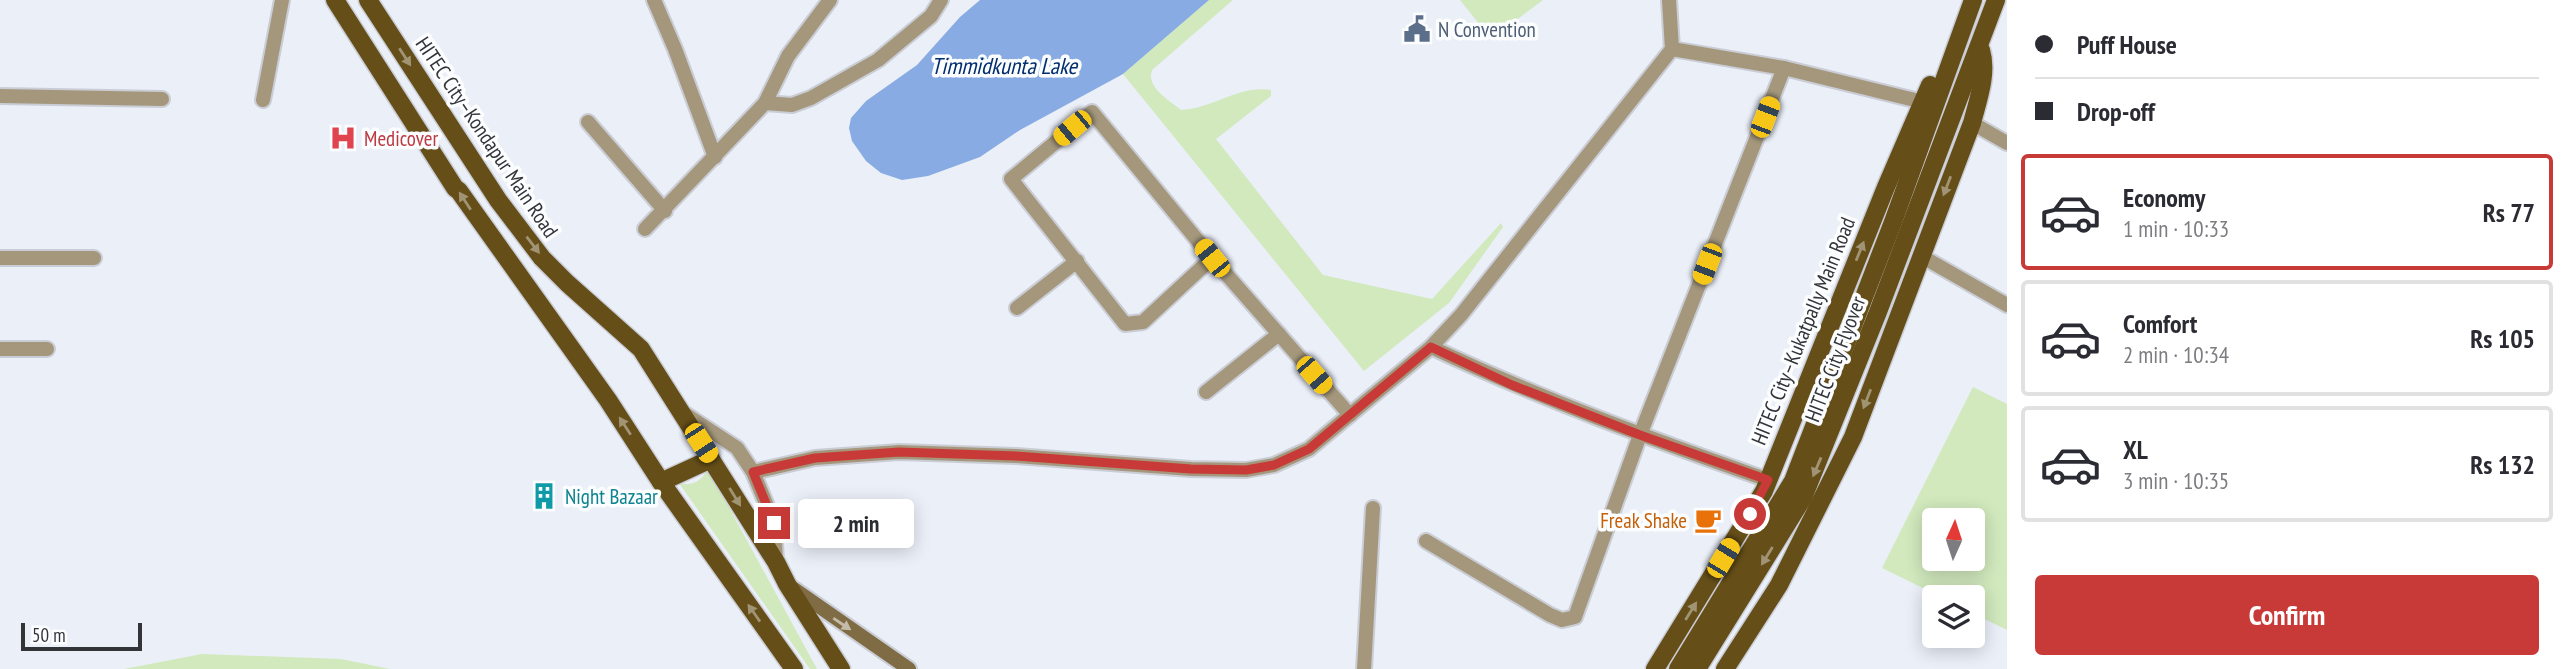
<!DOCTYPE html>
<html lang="en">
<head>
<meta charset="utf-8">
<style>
  body { margin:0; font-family:"PT Sans Narrow",sans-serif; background:#f2f2f3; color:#2b2b33; height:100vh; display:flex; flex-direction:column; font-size:26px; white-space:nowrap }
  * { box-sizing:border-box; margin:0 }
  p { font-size:23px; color:#7c7c81 }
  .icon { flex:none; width:38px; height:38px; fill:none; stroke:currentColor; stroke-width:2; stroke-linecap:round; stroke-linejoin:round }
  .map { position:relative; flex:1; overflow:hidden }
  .side { display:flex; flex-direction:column; background:#fff; width:560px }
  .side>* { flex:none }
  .hud { display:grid; align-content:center; height:154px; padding:0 28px; background:#fff }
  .needle { width:46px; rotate:3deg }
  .tools { position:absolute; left:1922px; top:508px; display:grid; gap:14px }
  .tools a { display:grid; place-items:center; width:63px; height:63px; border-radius:7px; background:#fff; box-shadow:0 4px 18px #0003; font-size:35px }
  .scale { position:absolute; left:21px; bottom:18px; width:121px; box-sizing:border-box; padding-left:7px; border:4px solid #333438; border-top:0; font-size:19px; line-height:24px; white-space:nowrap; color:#333438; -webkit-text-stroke:5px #fcfdfe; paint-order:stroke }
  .end { position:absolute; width:32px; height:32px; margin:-16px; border:9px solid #c83a37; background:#fff; box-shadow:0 0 0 4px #fff }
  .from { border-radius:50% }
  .bubble { position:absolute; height:49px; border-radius:7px; background:#fff; box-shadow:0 4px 18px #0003; font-size:23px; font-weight:600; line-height:49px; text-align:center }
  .car { position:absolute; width:21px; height:42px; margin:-21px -10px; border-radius:9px; box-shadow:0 0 5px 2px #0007; background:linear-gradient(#f5c518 24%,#345 0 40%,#f5c518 0 76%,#345 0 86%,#f5c518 0) }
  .hud b { display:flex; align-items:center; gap:24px; height:66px; font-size:26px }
  .hud b+b { border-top:2px solid #e1e1e2 }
  .hud i { width:18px; height:18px; background:#2b2b33 }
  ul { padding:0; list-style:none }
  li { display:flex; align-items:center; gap:21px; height:116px; margin:0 14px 10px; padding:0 14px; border:4px solid #e1e1e2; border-radius:7px }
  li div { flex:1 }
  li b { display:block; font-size:26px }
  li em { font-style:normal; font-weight:600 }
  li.on { border-color:#c83a37 }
  li>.icon { width:63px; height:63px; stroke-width:1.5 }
  .primary-button { display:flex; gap:14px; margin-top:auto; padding:14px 28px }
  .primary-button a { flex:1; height:80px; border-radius:7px; background:#c83a37; color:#fff; font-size:28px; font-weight:600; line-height:80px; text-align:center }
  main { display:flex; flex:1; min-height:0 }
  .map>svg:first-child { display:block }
  .green { fill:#d1e9bd; fill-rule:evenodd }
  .water { fill:#87abe2 }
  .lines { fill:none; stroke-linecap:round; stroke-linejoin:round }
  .minor-casing { stroke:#cacdd5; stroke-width:18 }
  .tertiary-casing { stroke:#cacdd5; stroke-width:18 }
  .secondary-casing { stroke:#cacdd5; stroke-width:18 }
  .primary-casing { stroke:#cacdd5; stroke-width:21 }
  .minor { stroke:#a4977c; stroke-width:14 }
  .tertiary { stroke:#a4977c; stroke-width:14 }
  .secondary { stroke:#7f6c44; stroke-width:14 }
  .primary { stroke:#654e18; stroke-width:18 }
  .oneway { fill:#a19474 }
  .oneway2 { fill:#c4bcaa }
  .route { stroke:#c83a37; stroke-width:9 }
  .labels { text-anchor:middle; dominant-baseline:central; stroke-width:7; stroke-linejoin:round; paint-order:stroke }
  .service-label { font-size:21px; fill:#4e5e75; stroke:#fcfdfe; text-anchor:start }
  .street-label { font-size:21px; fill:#333438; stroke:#fcfdfe }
  .health-label { font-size:21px; fill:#be3a42; stroke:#fcfdfe; text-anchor:start }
  .culture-label { font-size:21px; fill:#0d838f; stroke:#fcfdfe; text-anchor:start }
  .food-label { font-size:21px; fill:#c56008; stroke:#fcfdfe; text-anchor:end }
  .water-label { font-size:23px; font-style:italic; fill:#022e6e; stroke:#fcfdfe }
</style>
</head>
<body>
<main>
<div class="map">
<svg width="2007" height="669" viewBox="0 0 2007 669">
  <rect width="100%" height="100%" fill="#ebeff8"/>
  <g class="green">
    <path d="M1209 0H1233L1152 70C1146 88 1169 100 1181 110 1212 109 1239 85 1271 90V96L1216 139 1323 275 1432 299 1501 223 1503 227 1449 303 1364 371 1123 74Z"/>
    <path d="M1460 0H1543L1491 39Z"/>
    <path d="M1973 387 2007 404V630L1972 613V597H1941L1882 568ZM1934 520H1972V558H1934Z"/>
    <path d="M708 469 817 669H810L679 483C694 486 700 482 708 469Z"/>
    <path d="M202 654 341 659 390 669H124Z"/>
  </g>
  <path class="water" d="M980 0H1209L1123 74 1020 130 980 157 928 176 902 180 881 173 866 161 852 141 849 128 851 118 866 101 917 65 960 17Z"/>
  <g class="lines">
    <defs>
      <g id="minor">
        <path d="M654 0 675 49 715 157"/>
        <path d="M1672 49 1784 68 1923 102"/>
        <path d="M0 96 162 99"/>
        <path d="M263 100 282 0"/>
        <path d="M765 103 792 105 811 98 878 60 931 16 941 0"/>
        <path d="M588 122 665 211"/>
        <path d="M645 229 765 103 788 56 830 0"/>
        <path d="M1921 256 2007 305"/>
        <path d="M0 258H94"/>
        <path d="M1212 258 1143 322 1125 324 1011 179 1092 112 1212 258 1350 415"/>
        <path d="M1017 308 1077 261"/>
        <path d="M1431 347C1541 399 1654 440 1768 480"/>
        <path d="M0 349H47"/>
        <path d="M1206 392 1279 334"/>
        <path d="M682 412 737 448 753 472 774 523 776 562"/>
        <path d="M753 472 815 458 899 452 1016 456 1191 469 1246 470 1274 465 1309 449 1431 347 1461 315 1672 49 1669 0"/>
        <path d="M1426 541 1550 615 1562 620 1575 617 1640 435 1784 68"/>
        <path d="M1364 669 1373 508"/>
      </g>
      <path id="tertiary" d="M1972 123 2007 143"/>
      <path id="secondary" d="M794 589 909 669"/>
      <g id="primary">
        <path d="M335 0 455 188 459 191 608 400 661 482 794 669"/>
        <path d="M368 0 498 200 542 258 567 283 641 349 776 562 787 584 841 669"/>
        <path d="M661 482 711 459"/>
        <path d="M1655 669 1764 491 1886 187 1930 85"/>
        <path d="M1678 669 1793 481 1893 222 1973 0"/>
        <path d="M1697 669 1803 498 1878 312 1996 0"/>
        <path d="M1725 669 1779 585 1853 437 1972 123C1978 100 1988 73 1981 50"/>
      </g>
    </defs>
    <use href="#minor" class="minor-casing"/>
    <use href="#tertiary" class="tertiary-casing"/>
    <use href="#secondary" class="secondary-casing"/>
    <use href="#primary" class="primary-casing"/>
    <use href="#minor" class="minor"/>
    <use href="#tertiary" class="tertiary"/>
    <use href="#secondary" class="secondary"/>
    <use href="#primary" class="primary"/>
  </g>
  <defs><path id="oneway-solid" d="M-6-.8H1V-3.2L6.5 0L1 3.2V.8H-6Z" transform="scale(1.75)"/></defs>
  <g class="oneway">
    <use href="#oneway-solid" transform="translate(405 57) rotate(57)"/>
    <use href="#oneway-solid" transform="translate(1947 186) rotate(111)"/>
    <use href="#oneway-solid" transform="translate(465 201) rotate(-123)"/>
    <use href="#oneway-solid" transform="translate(533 245) rotate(52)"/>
    <use href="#oneway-solid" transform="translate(1860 251) rotate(-68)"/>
    <use href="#oneway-solid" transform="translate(1867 399) rotate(111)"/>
    <use href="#oneway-solid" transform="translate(625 426) rotate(-123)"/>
    <use href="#oneway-solid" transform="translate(1817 467) rotate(113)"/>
    <use href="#oneway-solid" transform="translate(735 497) rotate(58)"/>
    <use href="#oneway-solid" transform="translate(1767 556) rotate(122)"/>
    <use href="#oneway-solid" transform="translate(1691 611) rotate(-58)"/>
    <use href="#oneway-solid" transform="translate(754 613) rotate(-125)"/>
  </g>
  <use class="oneway2" href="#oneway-solid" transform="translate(842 624) rotate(34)"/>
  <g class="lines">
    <path class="route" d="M774 523 753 472 815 458 899 452 1016 456 1191 469 1246 470 1274 465 1309 449 1431 347 1512 385 1640 435 1768 480 1750 514"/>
  </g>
  <defs>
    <symbol id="civic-bare" viewBox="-9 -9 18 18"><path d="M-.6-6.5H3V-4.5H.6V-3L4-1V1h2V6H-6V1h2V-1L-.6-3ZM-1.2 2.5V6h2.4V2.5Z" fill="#5c6f8a" stroke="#fcfdfe" stroke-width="2.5" paint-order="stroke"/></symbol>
    <symbol id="hospital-bare" viewBox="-9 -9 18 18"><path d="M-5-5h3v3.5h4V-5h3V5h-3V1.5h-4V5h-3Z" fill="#e0444e" stroke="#fcfdfe" stroke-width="2.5" paint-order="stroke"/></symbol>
    <symbol id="building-bare" viewBox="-9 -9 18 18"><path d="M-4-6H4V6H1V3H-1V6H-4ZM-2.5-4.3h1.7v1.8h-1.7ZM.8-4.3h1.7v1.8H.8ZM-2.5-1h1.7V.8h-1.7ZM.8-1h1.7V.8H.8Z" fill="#0f9aa8" stroke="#fcfdfe" stroke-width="2.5" paint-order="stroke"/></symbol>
    <symbol id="cafe-bare" viewBox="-9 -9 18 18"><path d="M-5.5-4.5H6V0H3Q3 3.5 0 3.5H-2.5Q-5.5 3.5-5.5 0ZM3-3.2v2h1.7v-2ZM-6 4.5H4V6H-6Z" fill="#e8710a" stroke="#fcfdfe" stroke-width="2.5" paint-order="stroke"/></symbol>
  </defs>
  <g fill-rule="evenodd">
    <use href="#civic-bare" x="1398" y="10" width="38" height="38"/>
    <use href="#hospital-bare" x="324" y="119" width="38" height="38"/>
    <use href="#building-bare" x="525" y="477" width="38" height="38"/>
    <use href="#cafe-bare" x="1689" y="501" width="38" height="38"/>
  </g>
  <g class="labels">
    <g class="service-label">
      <text x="1438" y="29">N Convention</text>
    </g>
    <g class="street-label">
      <text transform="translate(487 137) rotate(56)">HITEC City–Kondapur Main Road</text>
      <text transform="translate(1803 331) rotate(-68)">HITEC City–Kukatpally Main Road</text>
      <text transform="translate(1835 359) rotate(-69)">HITEC City Flyover</text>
    </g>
    <g class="health-label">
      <text x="364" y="138">Medicover</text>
    </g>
    <g class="culture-label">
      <text x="565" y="496">Night Bazaar</text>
    </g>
    <g class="food-label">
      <text x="1687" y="520">Freak Shake</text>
    </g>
    <g class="water-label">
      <text x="1004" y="65">Timmidkunta Lake</text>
    </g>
  </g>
</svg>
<div class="tools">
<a><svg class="needle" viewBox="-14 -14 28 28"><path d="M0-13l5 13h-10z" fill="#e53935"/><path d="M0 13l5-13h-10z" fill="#7c7c81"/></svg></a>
<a><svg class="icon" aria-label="layers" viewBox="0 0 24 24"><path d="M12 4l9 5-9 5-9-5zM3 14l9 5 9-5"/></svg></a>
</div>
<div class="scale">50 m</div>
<i class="end from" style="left:1750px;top:514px"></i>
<i class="end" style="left:774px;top:523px"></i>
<div class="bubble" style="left:798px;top:499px;width:116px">2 min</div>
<i class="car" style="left:1765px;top:117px;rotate:21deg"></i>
<i class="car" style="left:1072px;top:128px;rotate:230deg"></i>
<i class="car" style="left:1212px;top:258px;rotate:321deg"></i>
<i class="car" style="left:1707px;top:264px;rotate:201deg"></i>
<i class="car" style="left:1314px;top:375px;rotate:139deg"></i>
<i class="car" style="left:701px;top:443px;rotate:147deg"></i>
<i class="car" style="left:1723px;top:558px;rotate:31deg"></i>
</div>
<section class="side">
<div class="hud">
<b><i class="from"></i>Puff House</b>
<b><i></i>Drop-off</b>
</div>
<ul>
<li class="on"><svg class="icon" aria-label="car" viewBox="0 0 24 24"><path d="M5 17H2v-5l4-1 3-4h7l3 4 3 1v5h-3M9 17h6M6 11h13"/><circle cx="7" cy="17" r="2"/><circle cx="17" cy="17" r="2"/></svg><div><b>Economy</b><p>1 min · 10:33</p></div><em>Rs 77</em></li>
<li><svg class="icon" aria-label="car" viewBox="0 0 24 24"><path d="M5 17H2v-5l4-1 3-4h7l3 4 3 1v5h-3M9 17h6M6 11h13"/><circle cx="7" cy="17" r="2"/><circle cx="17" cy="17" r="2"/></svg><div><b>Comfort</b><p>2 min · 10:34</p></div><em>Rs 105</em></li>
<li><svg class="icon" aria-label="car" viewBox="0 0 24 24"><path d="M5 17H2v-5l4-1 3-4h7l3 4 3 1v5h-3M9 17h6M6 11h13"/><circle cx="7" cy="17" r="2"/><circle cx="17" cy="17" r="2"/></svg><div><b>XL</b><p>3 min · 10:35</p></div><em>Rs 132</em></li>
</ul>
<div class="primary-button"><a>Confirm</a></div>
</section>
</main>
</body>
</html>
